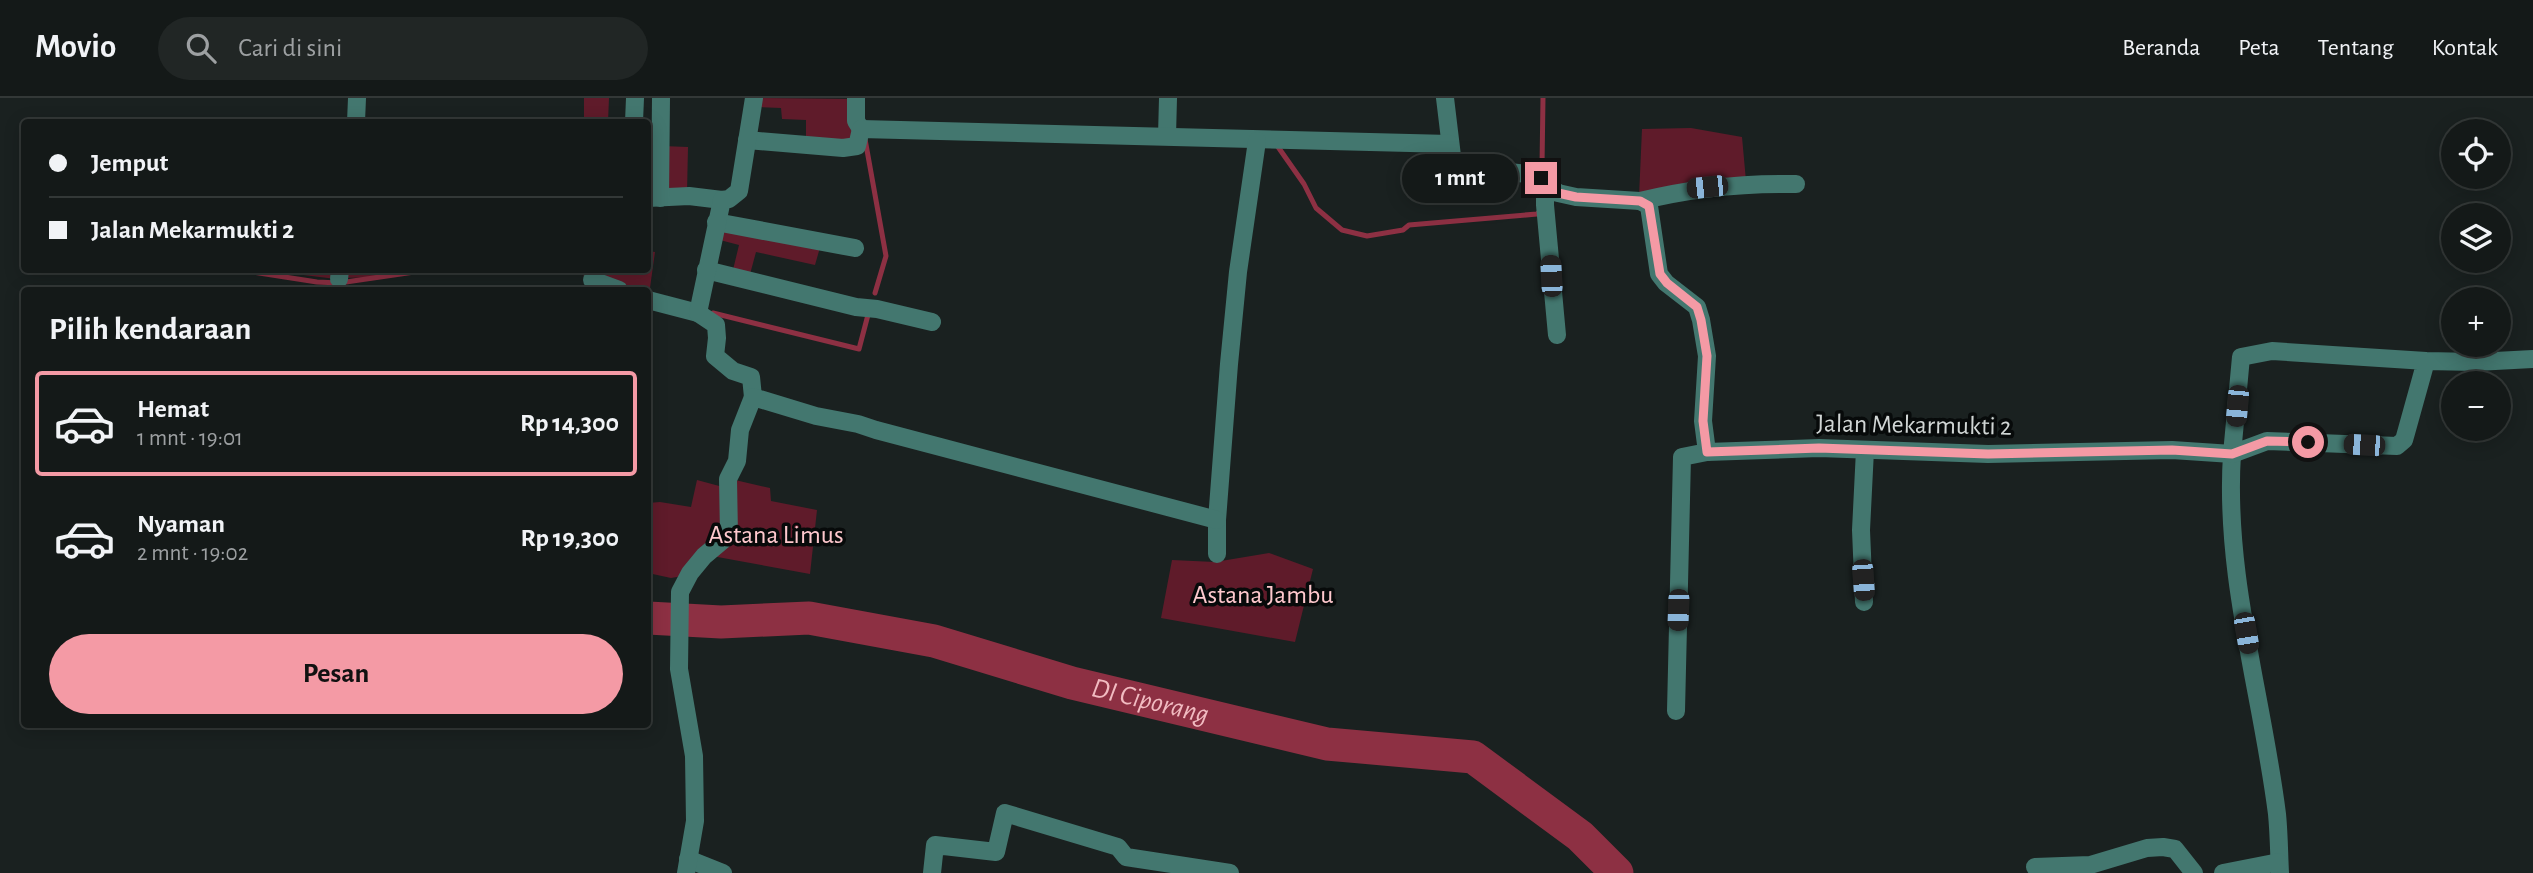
<!DOCTYPE html>
<html lang="id">
<head>
<meta charset="utf-8">
<style>
  body { margin:0; font-family:"Alegreya Sans",sans-serif; background:#212625; color:#f1f3f6; height:100vh; display:flex; flex-direction:column; font-size:26px; white-space:nowrap }
  * { box-sizing:border-box; margin:0 }
  p { font-size:23px; color:#9da0a2 }
  .icon { flex:none; width:38px; height:38px; fill:none; stroke:currentColor; stroke-width:2; stroke-linecap:round; stroke-linejoin:round }
  .map { position:relative; flex:1; overflow:hidden }
  .drawer { position:absolute; left:21px; top:189px; width:630px; height:441px; display:flex; flex-direction:column; background:#141918; border-radius:7px; box-shadow:0 4px 18px #0003,0 0 0 2px #333837 }
  .drawer>* { flex:none }
  .top-card { position:absolute; left:21px; top:21px; width:630px; height:154px; border-radius:7px; box-shadow:0 4px 18px #0003,0 0 0 2px #333837; display:grid; align-content:center; height:154px; padding:0 28px; background:#141918 }
  .controls { position:absolute; left:2441px; top:21px; display:grid; gap:14px }
  .controls a { display:grid; place-items:center; width:70px; height:70px; border-radius:50%; background:#141918; box-shadow:0 4px 18px #0003,0 0 0 2px #333837; font-size:35px }
  .end { position:absolute; width:32px; height:32px; margin:-16px; border:9px solid #f49aa5; background:#111; box-shadow:0 0 0 4px #111 }
  .from { border-radius:50% }
  .bubble { position:absolute; height:49px; border-radius:24px; background:#141918; box-shadow:0 4px 18px #0003,0 0 0 2px #333837; font-size:23px; font-weight:700; line-height:49px; text-align:center }
  .car { position:absolute; width:21px; height:42px; margin:-21px -10px; border-radius:9px; box-shadow:0 0 5px 2px #0007; background:linear-gradient(#222 24%,#8ab4d8 0 40%,#222 0 76%,#8ab4d8 0 86%,#222 0) }
  .top-card b { display:flex; align-items:center; gap:24px; height:66px; font-size:26px }
  .top-card b+b { border-top:2px solid #333837 }
  .top-card i { width:18px; height:18px; background:#f1f3f6 }
  ul { padding:0; list-style:none }
  li { display:flex; align-items:center; gap:21px; height:105px; margin:0 14px 10px; padding:0 14px; border:4px solid transparent; border-radius:7px }
  li div { flex:1 }
  li b { display:block; font-size:26px }
  li em { font-style:normal; font-weight:700 }
  li.active { border-color:#f49aa5 }
  li>.icon { width:63px; height:63px; stroke-width:1.5 }
  h2 { padding:0 28px; font-size:32px; line-height:84px }
  .action { display:flex; gap:14px; margin-top:auto; padding:14px 28px }
  .action a { flex:1; height:80px; border-radius:42px; background:#f49aa5; color:#111; font-size:28px; font-weight:700; line-height:80px; text-align:center }
  header { display:flex; align-items:center; gap:42px; box-sizing:border-box; height:98px; padding:0 35px; background:#141918; border-bottom:2px solid #333837 }
  header strong { font-size:33px }
  nav { display:flex; gap:38px; margin-inline-start:auto; font-size:24px }
  .search { width:490px; height:63px; background:#212625; display:flex; align-items:center; gap:18px; box-sizing:border-box; padding:0 24px; border-radius:38px; color:#9da0a2; font-size:26px }
  .map>svg:first-child { display:block }
  .green { fill:#5f1b2a }
  .lines { fill:none; stroke-linecap:round; stroke-linejoin:round }
  .stream { stroke:#8d3043; stroke-width:5 }
  .river { stroke:#8d3043; stroke-width:33 }
  .minor { stroke:#43776f; stroke-width:18 }
  .route { stroke:#f49aa5; stroke-width:9 }
  .labels { text-anchor:middle; dominant-baseline:central; stroke-width:7; stroke-linejoin:round; paint-order:stroke }
  .street-label { font-size:26px; fill:#d0d5d4; stroke:#070a0a }
  .park-label { font-size:26px; fill:#fec8cd; stroke:#070a0a }
  .water-label { font-size:28px; font-style:italic; fill:#f1bbc1; stroke:#070a0a }
</style>
</head>
<body>
<header>
<strong>Movio</strong>
<div class="search"><svg class="icon" aria-label="search" viewBox="0 0 24 24"><circle cx="10" cy="10" r="6"/><path d="M15 15l6 6"/></svg>Cari di sini</div>
<nav><a>Beranda</a><a>Peta</a><a>Tentang</a><a>Kontak</a></nav>
</header>
<div class="map">
<svg width="2533" height="775" viewBox="0 0 2533 775">
  <rect width="100%" height="100%" fill="#1a2120"/>
  <g class="green">
    <path d="M584 0H609L608 24H584Z"/>
    <path d="M758 0 853 1 856 47 806 44V22L782 21 781 10 757 9Z"/>
    <path d="M1691 30 1742 39 1746 83 1639 99 1642 31Z"/>
    <path d="M662 48 688 49 687 95H662Z"/>
    <path d="M718 126 821 146 815 167 756 154 749 180 732 176 739 147 716 141Z"/>
    <path d="M648 153 655 154 649 197 648 192H639L589 172H648Z"/>
    <path d="M263 172H337L336 181Z"/>
    <path d="M344 172H404L377 179 343 180Z"/>
    <path d="M697 382 723 389 725 436 683 478 671 480 648 475V405L660 404 691 409Z"/>
    <path d="M735 382 770 390 771 403 817 412 810 476 712 458 733 439Z"/>
    <path d="M1269 455 1313 471 1295 544 1161 520 1172 462 1215 464Z"/>
  </g>
  <g class="lines">
    <g class="stream">
      <path d="M865 41 886 158 875 195"/>
      <path d="M1276 46 1304 86 1316 110 1342 132 1367 138 1403 132 1409 127 1537 116 1542 111"/>
      <path d="M1542 68 1543 0"/>
      <path d="M240 172 317 184 339 185 428 172"/>
      <path d="M575 172 592 177"/>
      <path d="M713 215 859 251 869 213"/>
    </g>
    <path class="river" id="s1" d="M648 520 721 524 809 520 934 543 1072 585 1327 646 1473 659 1580 738 1617 775"/>
    <g class="minor">
      <path d="M856 0V23L861 31"/>
      <path d="M1445 0 1452 58 1455 64 1463 69 1536 77 1558 95 1576 99 1640 103 1649 108 1659 176 1666 185 1697 209 1701 222 1707 258 1703 323 1707 354 1819 350 1988 356 2172 352 2232 356C2224 478 2262 596 2277 716 2279 736 2279 756 2280 775"/>
      <path d="M356 24 357 0"/>
      <path d="M634 24 635 0"/>
      <path d="M1167 38 1168 0"/>
      <path d="M747 42 843 50 857 48 861 31 1450 46"/>
      <path d="M1545 83V107L1557 237"/>
      <path d="M648 100 689 98 722 102"/>
      <path d="M660 100 661 0"/>
      <path d="M1640 103C1692 90 1742 85 1796 86"/>
      <path d="M716 124 855 150"/>
      <path d="M706 172 856 209 877 211 932 224"/>
      <path d="M339 181 340 172"/>
      <path d="M592 182 619 192"/>
      <path d="M648 202 698 215"/>
      <path d="M2426 263 2272 253 2241 259 2232 356 2267 343 2397 348 2404 342 2406 335 2426 263 2476 264 2533 261"/>
      <path d="M753 299 751 279 733 273 715 258 717 240 716 227 698 215 722 102 729 101 739 93 754 0"/>
      <path d="M1217 456V422L1229 266 1238 174 1257 43"/>
      <path d="M1864 504 1861 432 1865 352"/>
      <path d="M1676 613 1682 359 1707 354"/>
      <path d="M688 761 723 775"/>
      <path d="M2035 769 2090 767 2147 750 2163 749 2175 751 2194 775"/>
      <path d="M686 775 695 723 694 658 679 571 680 494 690 475 704 458 729 437 728 381 737 363 740 332 753 299 816 318 858 326 876 332 1217 422"/>
      <path d="M932 775 935 747 996 754 1005 715 1118 749 1126 759 1230 775"/>
      <path d="M2223 775 2279 764"/>
    </g>
  </g>
  <g class="lines">
    <path class="route" d="M1541 80 1558 95 1576 99 1640 103 1649 108 1660 176 1667 185 1697 209 1701 222 1707 258 1703 323 1707 354 1819 350 1988 356 2172 352 2232 356 2267 343 2308 344"/>
  </g>
  <g class="labels">
    <g class="street-label">
      <text transform="translate(1914 327) rotate(1)">Jalan Mekarmukti 2</text>
    </g>
    <g class="park-label">
      <text x="776" y="437">Astana Limus</text>
      <text x="1263" y="497">Astana Jambu</text>
    </g>
    <g class="water-label">
      <text stroke="none"><textPath href="#s1" startOffset="513">DI Ciporang</textPath></text>
    </g>
  </g>
</svg>
<div class="controls">
<a><svg class="icon" aria-label="locate" viewBox="0 0 24 24"><circle cx="12" cy="12" r="6"/><path d="M12 2v4M12 18v4M2 12h4M18 12h4"/></svg></a>
<a><svg class="icon" aria-label="layers" viewBox="0 0 24 24"><path d="M12 4l9 5-9 5-9-5zM3 14l9 5 9-5"/></svg></a>
<a>+</a>
<a>−</a>
</div>
<i class="end from" style="left:2308px;top:344px"></i>
<i class="end" style="left:1541px;top:80px"></i>
<div class="bubble" style="left:1402px;top:56px;width:116px">1 mnt</div>
<i class="car" style="left:1707px;top:89px;rotate:264deg"></i>
<i class="car" style="left:1551px;top:178px;rotate:357deg"></i>
<i class="car" style="left:2237px;top:308px;rotate:185deg"></i>
<i class="car" style="left:2364px;top:347px;rotate:273deg"></i>
<i class="car" style="left:1863px;top:482px;rotate:176deg"></i>
<i class="car" style="left:1678px;top:512px;rotate:182deg"></i>
<i class="car" style="left:2246px;top:535px;rotate:170deg"></i>
<div class="top-card">
<b><i class="from"></i>Jemput</b>
<b><i></i>Jalan Mekarmukti 2</b>
</div>
<section class="drawer">
<h2>Pilih kendaraan</h2>
<ul>
<li class="active"><svg class="icon" aria-label="car" viewBox="0 0 24 24"><path d="M5 17H2v-5l4-1 3-4h7l3 4 3 1v5h-3M9 17h6M6 11h13"/><circle cx="7" cy="17" r="2"/><circle cx="17" cy="17" r="2"/></svg><div><b>Hemat</b><p>1 mnt · 19:01</p></div><em>Rp 14,300</em></li>
<li><svg class="icon" aria-label="car" viewBox="0 0 24 24"><path d="M5 17H2v-5l4-1 3-4h7l3 4 3 1v5h-3M9 17h6M6 11h13"/><circle cx="7" cy="17" r="2"/><circle cx="17" cy="17" r="2"/></svg><div><b>Nyaman</b><p>2 mnt · 19:02</p></div><em>Rp 19,300</em></li>
</ul>
<div class="action"><a>Pesan</a></div>
</section>
</div>
</body>
</html>
